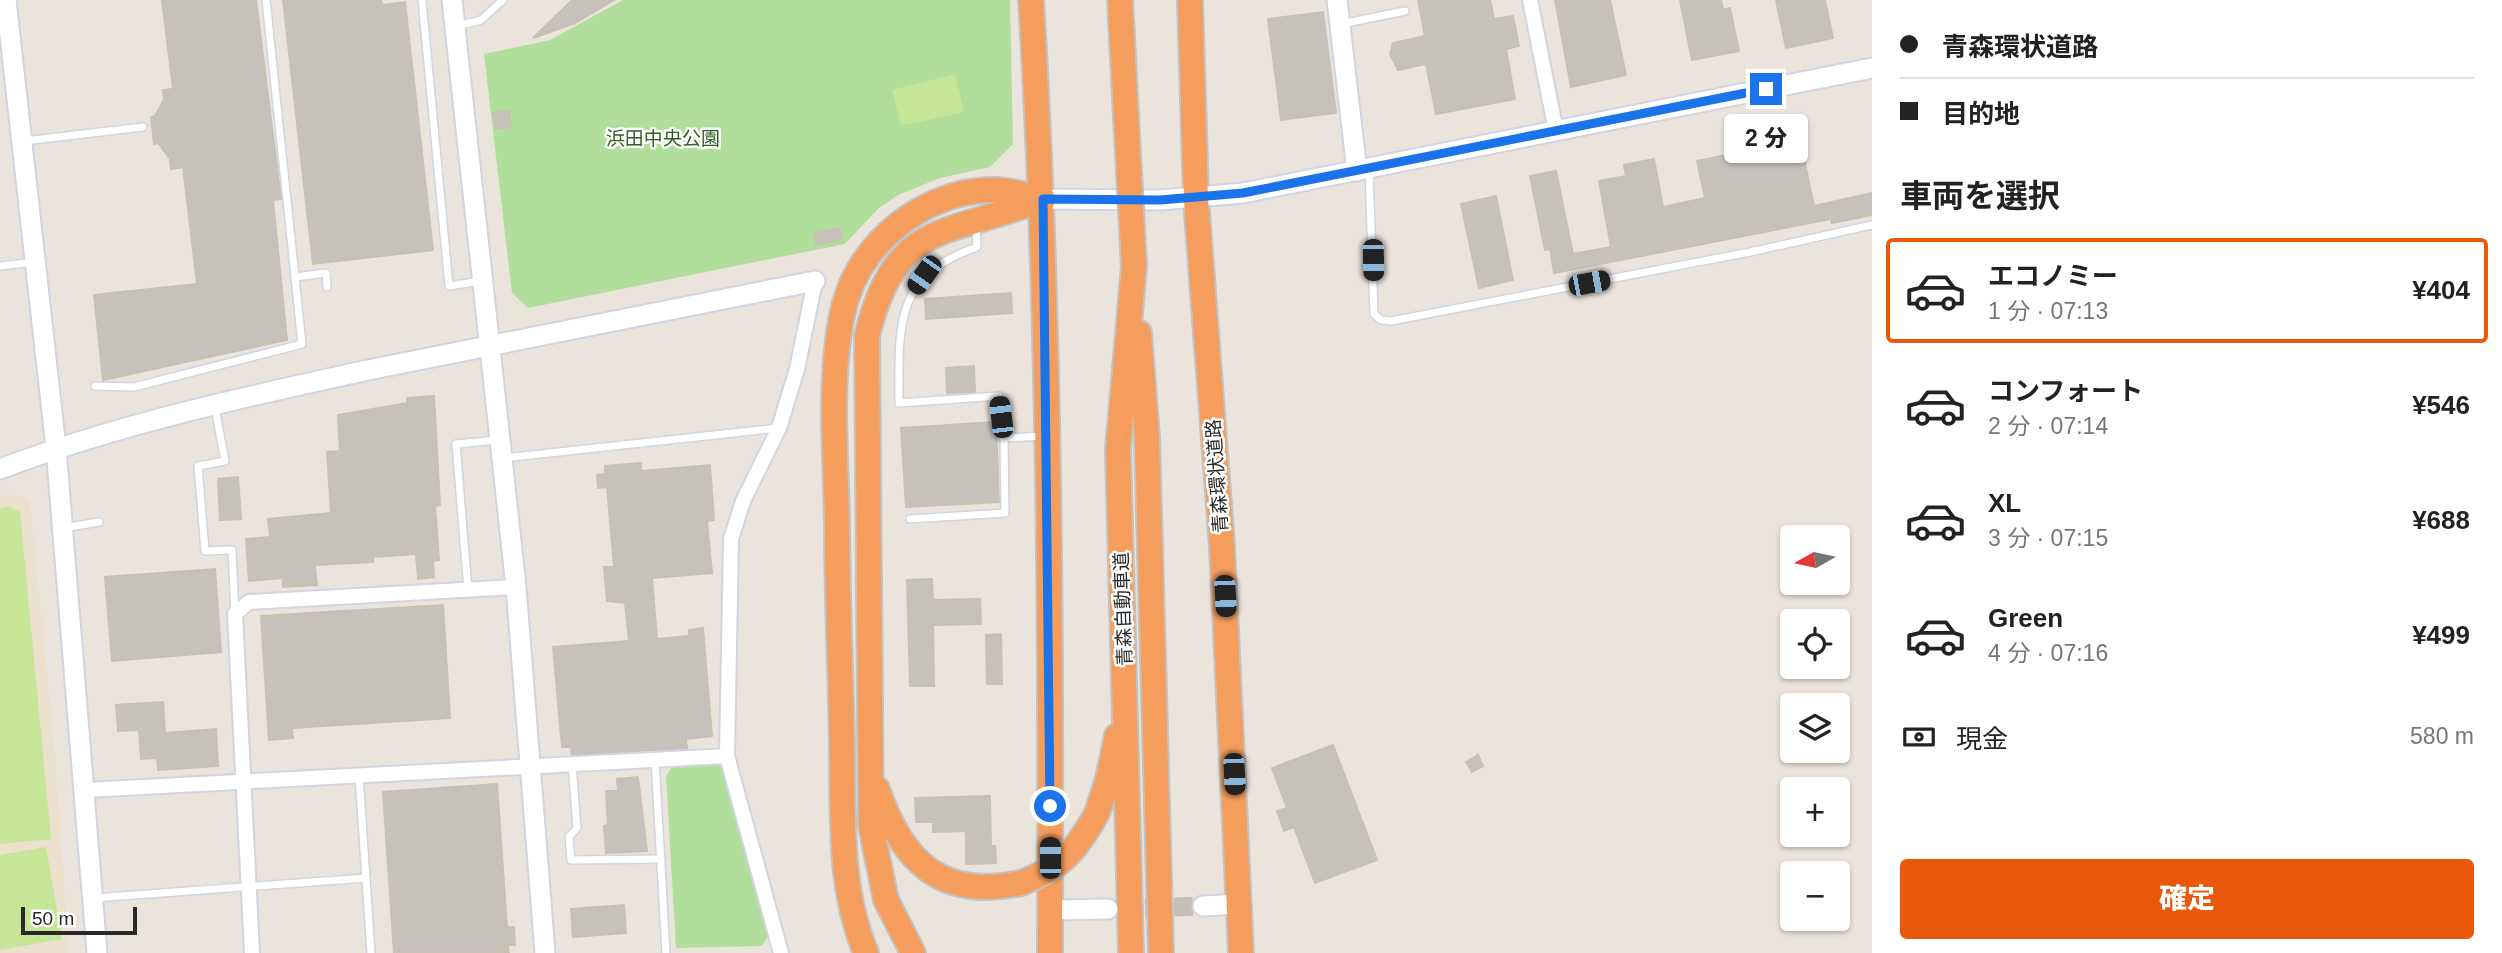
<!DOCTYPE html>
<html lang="ja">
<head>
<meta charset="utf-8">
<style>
  body { margin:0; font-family:Arial,"Noto Sans JP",sans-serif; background:#f6f6f6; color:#222; height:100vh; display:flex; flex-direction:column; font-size:26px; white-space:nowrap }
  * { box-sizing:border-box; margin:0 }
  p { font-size:23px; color:#767676 }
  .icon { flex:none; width:38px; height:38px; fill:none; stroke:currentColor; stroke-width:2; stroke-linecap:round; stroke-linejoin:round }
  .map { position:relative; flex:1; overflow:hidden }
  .panel { display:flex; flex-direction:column; background:#fff; width:630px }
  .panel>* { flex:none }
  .banner { display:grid; align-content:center; height:154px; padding:0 28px; background:#fff }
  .needle { width:46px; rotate:261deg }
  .buttons { position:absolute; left:1780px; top:525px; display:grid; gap:14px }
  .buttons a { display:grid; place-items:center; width:70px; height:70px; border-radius:7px; background:#fff; box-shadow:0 2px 5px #0004; font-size:35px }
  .scale { position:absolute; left:21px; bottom:18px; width:116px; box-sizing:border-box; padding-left:7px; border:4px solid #292929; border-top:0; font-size:19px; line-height:24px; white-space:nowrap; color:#292929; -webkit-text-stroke:5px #fff; paint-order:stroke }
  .end { position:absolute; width:32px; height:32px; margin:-16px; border:9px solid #1a73e8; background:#fff; box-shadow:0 0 0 4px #fff }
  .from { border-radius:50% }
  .bubble { position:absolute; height:49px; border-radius:7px; background:#fff; box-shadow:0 2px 5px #0004; font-size:23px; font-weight:800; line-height:49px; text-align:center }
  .car { position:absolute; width:21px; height:42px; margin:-21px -10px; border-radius:9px; box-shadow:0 0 5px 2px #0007; background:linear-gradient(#222 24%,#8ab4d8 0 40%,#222 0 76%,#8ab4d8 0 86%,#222 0) }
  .banner b { display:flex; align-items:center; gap:24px; height:66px; font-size:26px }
  .banner b+b { border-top:2px solid #e0e0e0 }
  .banner i { width:18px; height:18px; background:#222 }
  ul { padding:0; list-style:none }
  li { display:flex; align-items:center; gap:21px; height:105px; margin:0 14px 10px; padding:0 14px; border:4px solid transparent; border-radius:7px }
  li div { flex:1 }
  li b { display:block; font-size:26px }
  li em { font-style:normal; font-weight:800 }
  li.current { border-color:#ea580c }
  li>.icon { width:63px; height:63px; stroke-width:1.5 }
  h2 { padding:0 28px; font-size:32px; line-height:84px }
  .pay { display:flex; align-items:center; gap:18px; height:77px; padding:0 28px; font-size:26px }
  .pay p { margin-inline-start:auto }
  .button { display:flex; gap:14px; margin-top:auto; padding:14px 28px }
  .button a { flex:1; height:80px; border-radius:7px; background:#ea580c; color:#fff; font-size:28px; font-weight:800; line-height:80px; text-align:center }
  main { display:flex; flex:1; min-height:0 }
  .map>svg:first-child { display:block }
  .education { fill:#ebe1cc }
  .green { fill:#b2de9b }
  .pitch { fill:#c5e597 }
  .building { fill:#c6c1bb; stroke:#c6c0b5; stroke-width:2 }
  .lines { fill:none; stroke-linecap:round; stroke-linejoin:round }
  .secondary-tunnel { stroke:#c4bfb8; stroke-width:19; stroke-dasharray:19 10; stroke-linecap:butt }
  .lane-casing { stroke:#d1d4e1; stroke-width:10 }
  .street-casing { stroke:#d1d4e1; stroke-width:18 }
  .secondary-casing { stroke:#d1d4e1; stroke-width:23 }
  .highway-casing { stroke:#c3c3c3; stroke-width:28 }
  .lane { stroke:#fff; stroke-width:7 }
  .street { stroke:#fff; stroke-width:14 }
  .secondary { stroke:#fff; stroke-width:19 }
  .highway { stroke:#f59d5c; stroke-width:24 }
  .highway-bridge-casing { stroke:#c3c3c3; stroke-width:28; stroke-linecap:butt }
  .highway-bridge { stroke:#f59d5c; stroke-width:24 }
  .route { stroke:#1a73e8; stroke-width:9 }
  .labels { text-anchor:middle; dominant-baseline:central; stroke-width:5; stroke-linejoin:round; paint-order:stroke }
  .park-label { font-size:19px; fill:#2c621e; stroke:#fff }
  .street-label { font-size:19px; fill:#292929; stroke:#fff }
</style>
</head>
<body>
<main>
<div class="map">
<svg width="1872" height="953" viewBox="0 0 1872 953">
  <rect width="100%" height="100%" fill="#ebe4dc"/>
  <path class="education" d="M10 494 28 499 30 504 54 743 69 953H0V498Z"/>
  <g class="green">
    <path d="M623 0H1010L1013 144 990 167 940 178 898 195 879 208 845 244 528 308 512 293 484 54 550 40Z"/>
    <path d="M715 763 724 769 770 935 761 946 676 948 666 776 673 765Z"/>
  </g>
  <g class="pitch">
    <path d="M955 74 964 112 901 126 892 90Z"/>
    <path d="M8 506 20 512 51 839 0 844V509Z"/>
    <path d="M46 847 62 939 0 950V855Z"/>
  </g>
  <g class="building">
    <path d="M162 0H256L281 199 273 200 287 340 103 380 94 295 197 284 183 167 171 169 170 159 158 143 154 144 151 117 155 116 164 100 163 90 173 89Z"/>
    <path d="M283 0H381L382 5 405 2 433 250 313 264Z"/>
    <path d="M572 0H614L575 23 533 38Z"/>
    <path d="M1418 0H1490L1494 19 1513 16 1519 46 1506 49 1515 99 1436 114 1426 64 1398 70 1390 54 1393 43 1425 36Z"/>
    <path d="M1555 0H1610L1626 75 1571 87Z"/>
    <path d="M1680 0H1721L1723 10 1730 8 1739 51 1692 60Z"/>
    <path d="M1776 0H1825L1833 38 1786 48Z"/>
    <path d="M1323 12 1336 113 1281 120 1268 19Z"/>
    <path d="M509 111 511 127 496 129 493 113Z"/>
    <path d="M1800 140 1814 206 1872 193V215L1832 223 1831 219 1554 273 1550 249 1545 250 1530 176 1556 171 1573 254 1611 247 1599 181 1626 176 1624 165 1654 159 1663 207 1705 198 1697 161Z"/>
    <path d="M1496 196 1513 280 1479 288 1461 204Z"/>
    <path d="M839 228 842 239 817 245 814 234Z"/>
    <path d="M1011 293 1012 313 926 319 925 299Z"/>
    <path d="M974 366 975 392 947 393 946 368Z"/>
    <path d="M434 396 440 505 435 506 439 560 433 561 434 577 418 579 416 554 373 557V562L315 565 317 585 283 587V578L249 581 246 539 270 537 268 519 331 513 327 452 340 451 338 415 407 403V398Z"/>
    <path d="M996 422 999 502 906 507 901 428Z"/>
    <path d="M641 463V471L710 465 714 520 707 521 712 573 652 578 657 639 689 636V630L703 628 712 736 686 739 687 748 572 755 571 747H562L553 647 629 641 625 603 607 601 604 567H614L607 487 598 488 597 475 605 474V466Z"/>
    <path d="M238 477 241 519 220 520 218 479Z"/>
    <path d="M215 569 221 652 112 661 105 577Z"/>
    <path d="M932 579 933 600 980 599 981 624 933 625 934 686H910L907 580Z"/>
    <path d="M443 605 450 718 292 728 293 738 269 740 261 616Z"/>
    <path d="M1001 634 1002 684H987L986 635Z"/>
    <path d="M163 702 165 733 216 729 218 766 158 770 157 758 141 759 139 730 118 731 116 705Z"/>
    <path d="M1333 745 1377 860 1315 883 1294 827 1284 831 1277 811 1287 808 1272 768Z"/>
    <path d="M1478 755 1483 766 1472 772 1466 762Z"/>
    <path d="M638 777 647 851 606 853 604 826 608 825 606 791H618L617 779Z"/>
    <path d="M497 784 507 927H514L515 945H508L509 953H394L383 792Z"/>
    <path d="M990 796 991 846H995L996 863 966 864V831L933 832V822H916L915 798Z"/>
    <path d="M624 905 626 933 573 937 571 909Z"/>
  </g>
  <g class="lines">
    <path class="secondary-tunnel" d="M1116 909 1203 906"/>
    <defs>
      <g id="lane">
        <path d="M422 0 449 286 481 281"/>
        <path d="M1341 24 1405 11"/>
        <path d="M457 26 481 20 503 0"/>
        <path d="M24 141 143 127"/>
        <path d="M1369 170 1374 314 1381 320 1391 321 1750 252 1872 225"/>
        <path d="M976 224 977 247C893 276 899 326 899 403L999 396 1004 438"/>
        <path d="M0 266 34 262"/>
        <path d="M295 277 326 273 327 287"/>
        <path d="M95 386 134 387 302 344 266 0"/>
        <path d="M215 408 225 461 198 466 205 551 232 550 235 614"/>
        <path d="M503 458 779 428"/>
        <path d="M910 519 1005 513 1004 438 1043 436"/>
        <path d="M63 528 99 522"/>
        <path d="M468 590 456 444 497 440"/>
        <path d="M655 760 666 953"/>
        <path d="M572 764 577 828 569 837 571 860 661 859"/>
        <path d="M359 775 371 953"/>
        <path d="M94 898 366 878"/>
      </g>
      <g id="street">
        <path d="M1530 0 1556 131"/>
        <path d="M86 790 727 756"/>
        <path d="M252 953 235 614 249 602 516 587"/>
        <path d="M781 953 727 756 731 539 743 501 779 428 797 369 815 281"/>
      </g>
      <g id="secondary">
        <path d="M6 0 56 448 97 953"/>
        <path d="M452 0 516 587 545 953"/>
        <path d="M1337 0 1357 171"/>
        <path d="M1043 199 1160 200 1243 193 1872 68"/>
        <path d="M0 469C119 424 244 397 368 370 517 339 666 310 815 281"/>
        <path d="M1203 906 1239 904"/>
        <path d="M1050 910 1108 909"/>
      </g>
      <g id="highway">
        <path d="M1031 0C1050 317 1051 635 1050 953"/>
        <path d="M1120 0 1126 116"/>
        <path d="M1190 0 1196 199 1222 546 1241 953"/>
        <path d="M1139 333 1147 438 1161 953"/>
        <path d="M877 789C902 861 940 900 1021 883"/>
        <path d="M1097 813 1108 779 1117 736"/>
        <path d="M866 953C839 889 843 818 842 750 841 674 837 599 837 523 836 461 830 394 839 333 842 310 848 288 860 268 888 222 941 189 996 190 1011 190 1028 196 1043 199"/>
        <path d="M913 953 886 900 871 826 867 336C895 218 948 237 1042 199"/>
        <path d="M1131 953 1118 449 1134 266"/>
      </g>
    </defs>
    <use href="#lane" class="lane-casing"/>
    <use href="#street" class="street-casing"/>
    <use href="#secondary" class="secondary-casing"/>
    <use href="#highway" class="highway-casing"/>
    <use href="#lane" class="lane"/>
    <use href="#street" class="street"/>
    <use href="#secondary" class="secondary"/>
    <use href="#highway" class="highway"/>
    <defs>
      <g id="highway-bridge">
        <path d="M1126 116 1134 266"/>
        <path d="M1021 883C1062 867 1076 851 1097 813"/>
      </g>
    </defs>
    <use href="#highway-bridge" class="highway-bridge-casing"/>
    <use href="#highway-bridge" class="highway-bridge"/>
  </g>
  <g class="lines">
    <path class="route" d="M1050 806 1043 199 1160 200 1243 193 1766 89"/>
  </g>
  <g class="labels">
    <g class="park-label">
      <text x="663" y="138">浜田中央公園</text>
    </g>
    <g class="street-label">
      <text transform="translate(1217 476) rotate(-94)">青森環状道路</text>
      <text transform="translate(1123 609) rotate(-92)">青森自動車道</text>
    </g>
  </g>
</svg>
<div class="buttons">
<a><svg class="needle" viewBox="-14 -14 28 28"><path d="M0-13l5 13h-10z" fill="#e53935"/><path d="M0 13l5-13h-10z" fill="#767676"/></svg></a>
<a><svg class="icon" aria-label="locate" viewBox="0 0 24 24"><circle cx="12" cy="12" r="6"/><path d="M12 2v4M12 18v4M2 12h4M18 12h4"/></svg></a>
<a><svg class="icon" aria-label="layers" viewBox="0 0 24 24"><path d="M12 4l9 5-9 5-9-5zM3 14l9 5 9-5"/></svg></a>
<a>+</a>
<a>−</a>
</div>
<div class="scale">50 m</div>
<i class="end from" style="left:1050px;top:806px"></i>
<i class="end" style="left:1766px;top:89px"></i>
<div class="bubble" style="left:1724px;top:114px;width:84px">2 分</div>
<i class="car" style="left:1373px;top:260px;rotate:179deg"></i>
<i class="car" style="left:924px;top:275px;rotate:215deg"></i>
<i class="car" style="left:1589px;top:283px;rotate:79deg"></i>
<i class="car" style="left:1001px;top:417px;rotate:353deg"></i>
<i class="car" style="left:1225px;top:596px;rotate:177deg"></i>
<i class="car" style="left:1234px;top:774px;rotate:177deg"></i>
<i class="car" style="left:1050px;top:858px;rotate:0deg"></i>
</div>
<section class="panel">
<div class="banner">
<b><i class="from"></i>青森環状道路</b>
<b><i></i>目的地</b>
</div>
<h2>車両を選択</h2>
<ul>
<li class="current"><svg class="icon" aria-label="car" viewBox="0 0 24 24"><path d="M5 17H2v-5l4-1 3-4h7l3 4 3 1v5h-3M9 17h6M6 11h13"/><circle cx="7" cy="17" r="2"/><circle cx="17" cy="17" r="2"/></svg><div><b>エコノミー</b><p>1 分 · 07:13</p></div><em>¥404</em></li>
<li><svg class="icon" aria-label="car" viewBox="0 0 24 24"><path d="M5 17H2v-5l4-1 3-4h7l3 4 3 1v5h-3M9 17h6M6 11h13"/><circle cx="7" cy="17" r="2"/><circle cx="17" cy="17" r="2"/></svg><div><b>コンフォート</b><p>2 分 · 07:14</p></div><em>¥546</em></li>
<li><svg class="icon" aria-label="car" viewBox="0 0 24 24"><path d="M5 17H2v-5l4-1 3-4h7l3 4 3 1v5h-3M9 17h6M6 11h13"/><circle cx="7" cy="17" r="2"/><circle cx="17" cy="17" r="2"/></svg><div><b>XL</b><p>3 分 · 07:15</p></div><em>¥688</em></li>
<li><svg class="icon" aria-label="car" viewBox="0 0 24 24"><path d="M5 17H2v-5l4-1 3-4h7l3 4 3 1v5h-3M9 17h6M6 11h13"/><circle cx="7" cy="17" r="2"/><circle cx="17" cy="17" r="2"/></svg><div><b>Green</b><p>4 分 · 07:16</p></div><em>¥499</em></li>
</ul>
<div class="pay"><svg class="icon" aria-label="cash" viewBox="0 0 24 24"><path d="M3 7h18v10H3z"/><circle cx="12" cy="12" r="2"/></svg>現金<p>580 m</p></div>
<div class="button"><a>確定</a></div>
</section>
</main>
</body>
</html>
